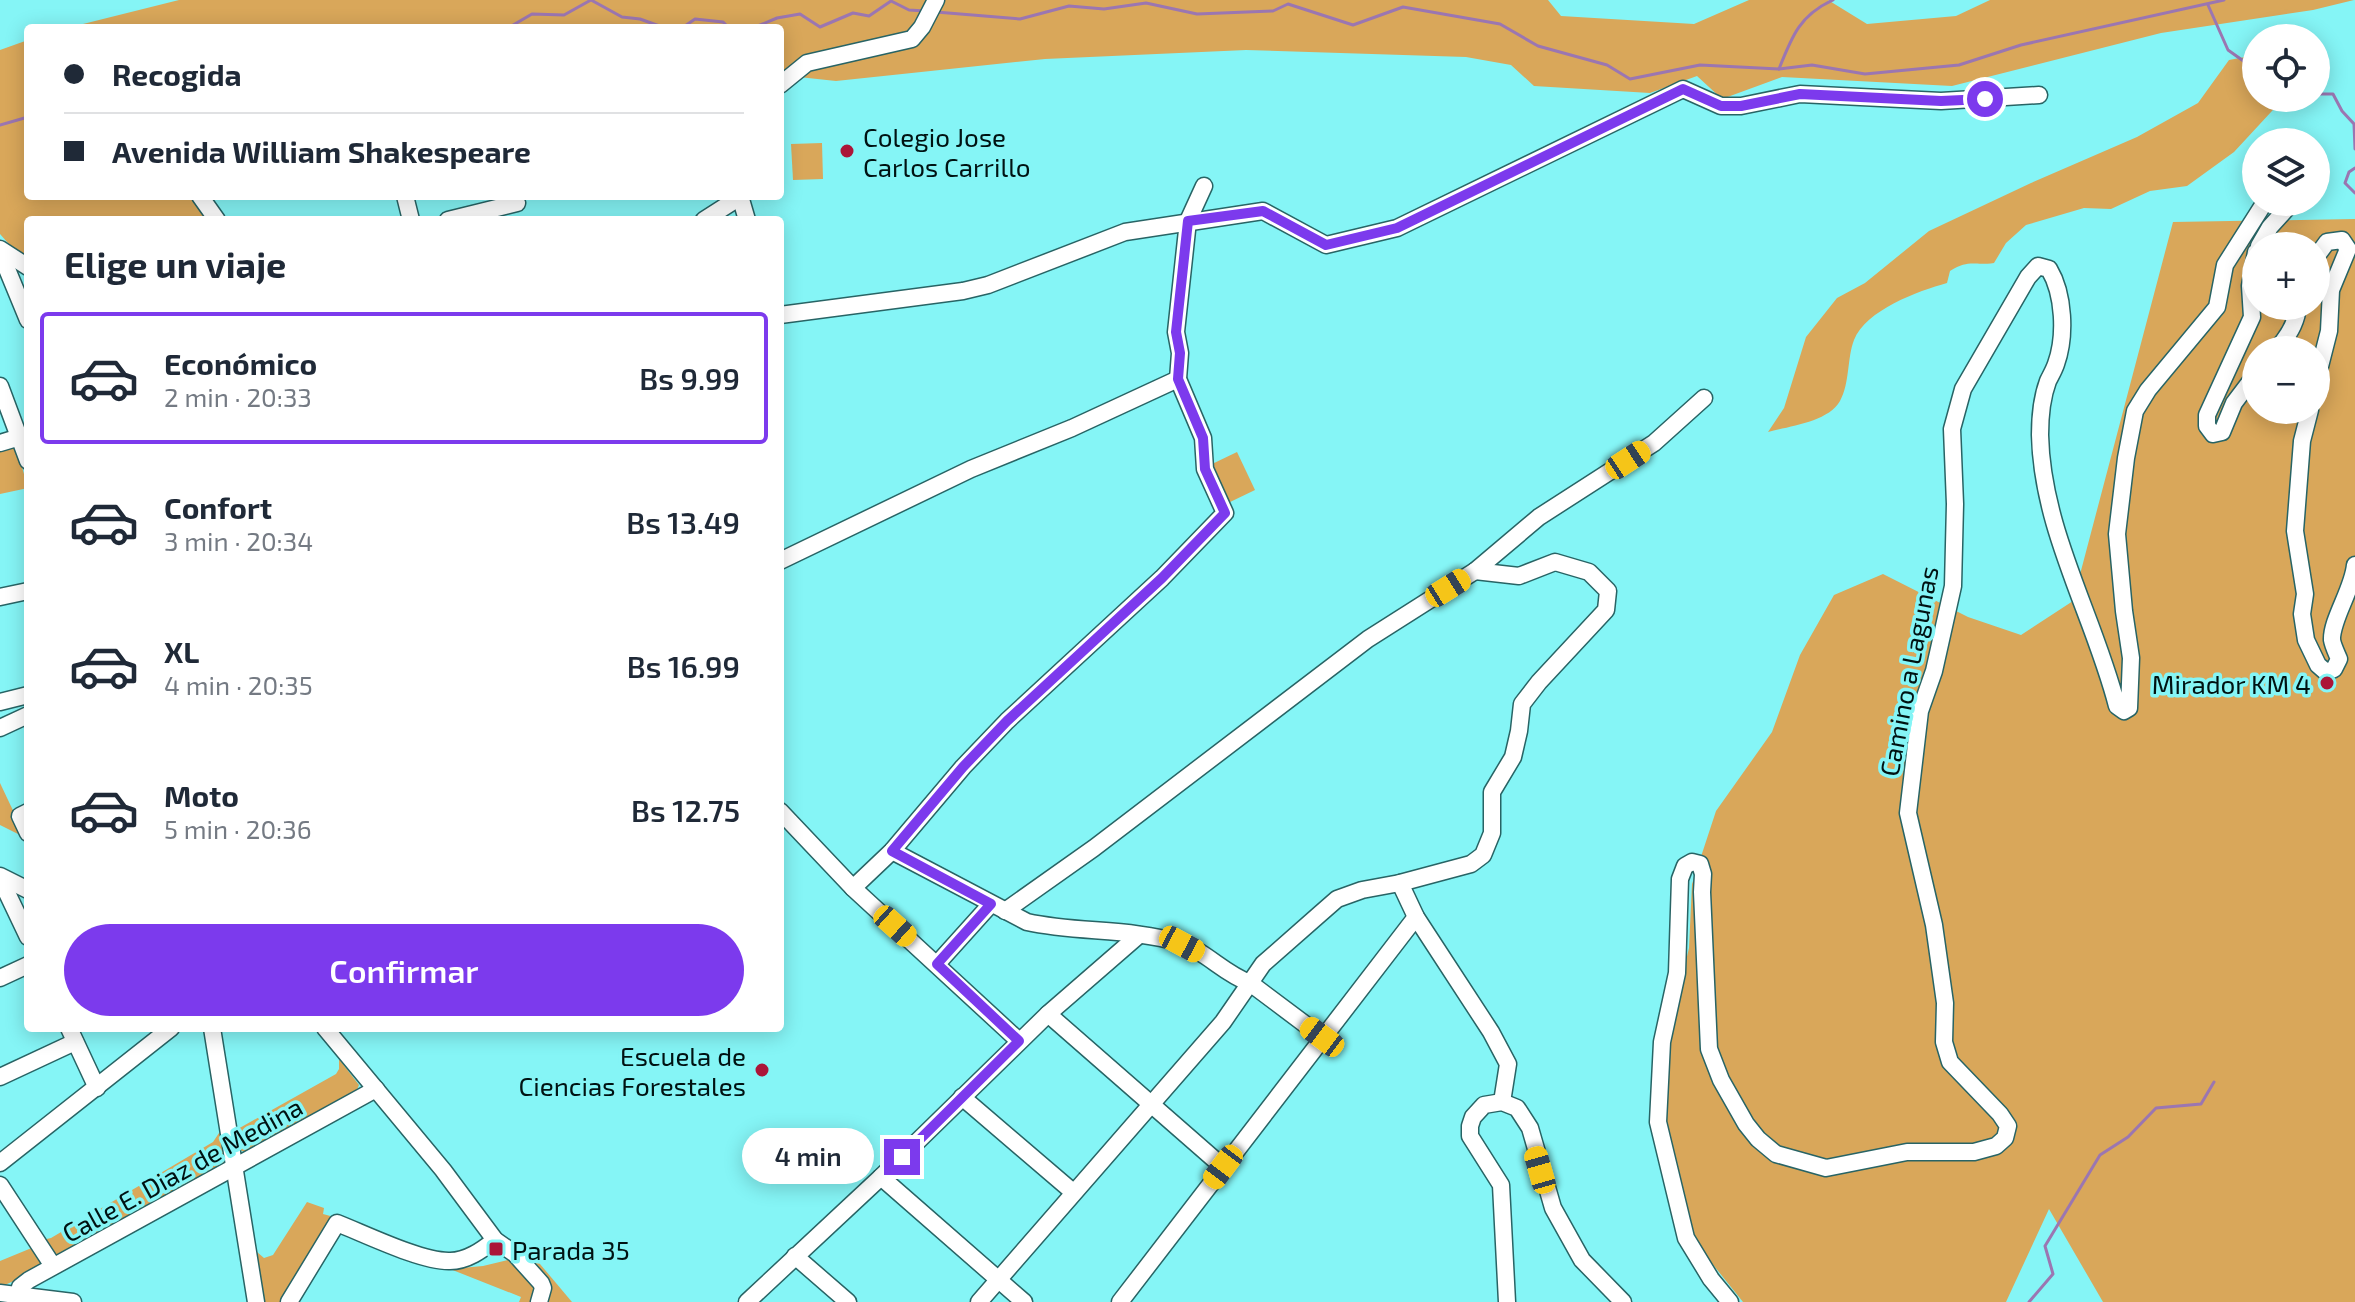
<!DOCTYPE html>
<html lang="es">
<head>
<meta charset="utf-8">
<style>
  body { margin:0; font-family:"Exo 2",sans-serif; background:#f6f6f7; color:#1f2937; height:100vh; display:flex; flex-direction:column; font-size:30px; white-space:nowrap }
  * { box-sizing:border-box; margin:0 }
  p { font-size:26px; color:#747a83 }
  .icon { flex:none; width:44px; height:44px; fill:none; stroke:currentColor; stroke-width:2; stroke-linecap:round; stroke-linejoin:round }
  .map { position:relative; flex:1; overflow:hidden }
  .sheet { position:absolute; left:24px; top:216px; width:760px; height:816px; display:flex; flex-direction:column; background:#fff; border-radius:8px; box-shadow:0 4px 20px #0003 }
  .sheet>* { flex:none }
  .top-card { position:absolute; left:24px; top:24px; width:760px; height:176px; border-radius:8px; box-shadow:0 4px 20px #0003; display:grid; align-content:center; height:176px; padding:0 40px; background:#fff }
  .buttons { position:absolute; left:2242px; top:24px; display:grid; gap:16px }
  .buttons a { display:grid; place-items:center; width:88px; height:88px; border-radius:50%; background:#fff; box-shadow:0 4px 20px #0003; font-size:40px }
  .end { position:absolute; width:36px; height:36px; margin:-18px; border:10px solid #7c3aed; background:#fff; box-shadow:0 0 0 4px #fff }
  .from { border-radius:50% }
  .bubble { position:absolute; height:56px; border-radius:28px; background:#fff; box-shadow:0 4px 20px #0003; font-size:26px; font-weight:600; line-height:56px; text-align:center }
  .car { position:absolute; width:24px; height:48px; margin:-24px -12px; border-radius:10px; box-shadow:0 0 6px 2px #0007; background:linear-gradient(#f5c518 24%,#345 0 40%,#f5c518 0 76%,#345 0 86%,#f5c518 0) }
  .top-card b { display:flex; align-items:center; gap:28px; height:76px; font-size:30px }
  .top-card b+b { border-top:2px solid #e0e1e3 }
  .top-card i { width:20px; height:20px; background:#1f2937 }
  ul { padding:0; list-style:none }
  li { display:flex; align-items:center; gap:24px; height:132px; margin:0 16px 12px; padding:0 24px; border:4px solid transparent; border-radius:8px }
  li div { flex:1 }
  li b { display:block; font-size:30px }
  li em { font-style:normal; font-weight:600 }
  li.current { border-color:#7c3aed }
  li>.icon { width:72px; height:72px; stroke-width:1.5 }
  h2 { padding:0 40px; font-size:36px; line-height:96px }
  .button { display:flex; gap:16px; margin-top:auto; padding:16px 40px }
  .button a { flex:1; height:92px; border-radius:48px; background:#7c3aed; color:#fff; font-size:32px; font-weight:600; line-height:92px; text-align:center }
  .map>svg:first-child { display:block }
  .green { fill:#d9a75a; fill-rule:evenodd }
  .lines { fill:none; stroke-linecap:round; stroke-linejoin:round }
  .stream { stroke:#9b76b1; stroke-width:3 }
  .minor-casing { stroke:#286465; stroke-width:19 }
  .minor { stroke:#fff; stroke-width:16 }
  .route { stroke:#7c3aed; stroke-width:10 }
  .poi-dot { fill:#ab1538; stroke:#85f5f6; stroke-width:3 }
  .labels { text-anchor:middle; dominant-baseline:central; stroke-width:7; stroke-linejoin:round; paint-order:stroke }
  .poi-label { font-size:26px; fill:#001212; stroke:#85f5f6; text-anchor:start }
  .street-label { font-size:26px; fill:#001212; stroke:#85f5f6 }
</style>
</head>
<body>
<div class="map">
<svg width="2355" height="1302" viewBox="0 0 2355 1302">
  <rect width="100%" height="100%" fill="#85f5f6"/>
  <g class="green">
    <path d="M179 0H1548L1561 16 1694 24 1749 0H1828L1867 24 1956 16 1990 0H2354L2313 10 2161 33 1952 86 1782 77 1722 99 1697 76 1650 93 1534 86 1511 65 1466 57 1246 50 1045 59 836 81 780 75V28H67Z"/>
    <path d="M28 40V196H194L211 220H28V258L15 251 0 234V50Z"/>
    <path d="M2256 55V98H2284L2234 152 2187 186 2150 191 2111 209 2084 208 2026 225 2006 243 1994 263C1973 266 1970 259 1950 271L1947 283C1918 291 1866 310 1854 340 1847 358 1850 383 1840 401 1828 422 1790 426 1768 432L1784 408 1806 337 1837 298 1865 283 1929 231 2031 183 2137 137 2198 103 2229 60Z"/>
    <path d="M822 143 823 179 793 180 791 144Z"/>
    <path d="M2355 219V1302H2103L2049 1209 2006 1302H1743L1694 1241 1666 1122 1670 1028 1689 948 1692 884 1716 811 1772 732 1800 655 1834 595 1883 574 1968 617 2021 635 2073 601 2173 222ZM2256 246H2316V306H2256ZM2256 350H2316V410H2256Z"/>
    <path d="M15 443 28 488 0 494V448Z"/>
    <path d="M1237 452 1255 490 1228 503 1210 465Z"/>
    <path d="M0 783 26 838 0 825Z"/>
    <path d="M339 1059 359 1085 356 1092 245 1152 239 1150 236 1130 336 1074 339 1069Z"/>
    <path d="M223 1127 230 1158 226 1165 60 1258 52 1256 42 1240 51 1238 213 1142Z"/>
    <path d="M307 1202 324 1208 323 1214 334 1217 280 1302H260L252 1260 257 1252 264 1258 273 1255Z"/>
    <path d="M34 1247 45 1262 42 1269 0 1287V1261Z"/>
    <path d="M529 1251 572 1302H544L524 1255Z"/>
    <path d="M512 1259 537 1286 534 1302H519L521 1297 450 1269 483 1266Z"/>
  </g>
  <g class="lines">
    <g class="stream">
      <path d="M2208 5 2228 50 2256 70"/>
      <path d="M936 12 1020 19 1069 6 1104 9 1146 3 1197 14 1273 11 1288 4 1353 25 1403 7 1500 24 1538 46 1607 65 1630 79 1700 65 1779 69 1812 65 1865 74 1959 65 2021 45 2224 0"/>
      <path d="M508 28 532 14 564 15 591 0 622 17 640 19 665 28"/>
      <path d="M682 28 695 19 723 22 729 28"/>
      <path d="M753 28 777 18 800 14 820 27 853 13 869 16 891 1 909 10 925 11"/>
      <path d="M1779 69C1792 36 1800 15 1833 0"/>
      <path d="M2316 94H2333L2342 111 2354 124 2355 149"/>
      <path d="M0 125 28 117"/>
      <path d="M2355 168 2349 172 2345 183 2355 193"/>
      <path d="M2029 1302 2053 1274 2045 1246 2100 1155 2128 1137 2156 1108 2201 1104 2214 1082"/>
    </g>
    <defs>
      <g id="minor">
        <path d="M780 85 807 63 912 39 922 27 936 0"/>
        <path d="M200 196 217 220"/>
        <path d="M405 196 411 220"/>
        <path d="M740 196 747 220"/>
        <path d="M448 220 517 203"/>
        <path d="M704 220 740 197"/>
        <path d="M2259 246 2270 227 2289 206 2290 202"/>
        <path d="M0 249 28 267"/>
        <path d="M0 252 28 320"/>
        <path d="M2256 252 2250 286 2252 317 2207 415V426L2213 434 2222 432 2234 403 2256 374"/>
        <path d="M2316 257 2327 242 2342 240 2348 249 2331 290 2329 331 2316 382"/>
        <path d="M780 315 963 291 988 285 1125 232 1263 211 1326 245 1397 228 1683 89 1721 106H1741L1800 94 1941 101 2039 95"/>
        <path d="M2276 350C2287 338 2297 322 2298 306"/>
        <path d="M0 386 28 461"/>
        <path d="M2310 410 2302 441 2295 531 2305 594 2302 614 2306 640 2318 665 2326 672 2334 669 2339 659C2337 654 2333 646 2332 640 2331 620 2353 589 2355 565"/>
        <path d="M0 443 20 437"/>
        <path d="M780 561 971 469 1072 428 1178 379"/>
        <path d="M0 597 28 591"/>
        <path d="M0 702 28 695"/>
        <path d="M0 728 28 715"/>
        <path d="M780 811 853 888 1019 1041"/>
        <path d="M28 812 20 816 28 833"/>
        <path d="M892 851 1027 922C1077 933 1131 928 1180 943 1206 951 1224 974 1250 983L1322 1037"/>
        <path d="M0 876 28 890"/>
        <path d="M0 878 28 937"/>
        <path d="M1400 883 1416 917 1491 1032 1508 1064 1502 1102"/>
        <path d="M853 888 892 851 963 767 1007 721 1162 578 1225 513 1205 469 1203 438 1178 379 1180 353 1176 332 1188 221 1204 186"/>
        <path d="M1005 911 1094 848 1368 639 1475 571 1539 517 1654 443 1704 398"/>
        <path d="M937 964 991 904"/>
        <path d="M0 978 28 965"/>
        <path d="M1048 1014 1223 1167"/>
        <path d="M69 1028 97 1088"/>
        <path d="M212 1028 256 1302"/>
        <path d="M325 1028 443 1170 495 1240 515 1254 541 1283 543 1288 539 1302"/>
        <path d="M0 1077 75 1042"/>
        <path d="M962 1097 1073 1192"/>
        <path d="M0 1163 171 1028"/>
        <path d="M881 1177 1024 1302"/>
        <path d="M0 1185 53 1266"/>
        <path d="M795 1256 848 1302"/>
        <path d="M0 1293 73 1302"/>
        <path d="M18 1297 20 1287 29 1280 376 1089"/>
        <path d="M289 1302 337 1223C365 1234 422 1262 450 1261 467 1261 482 1250 495 1240"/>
        <path d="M747 1302 881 1177 1048 1014 1139 935"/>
        <path d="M979 1302 1223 1022 1263 964 1321 913 1337 899 1362 890 1400 883 1471 864 1483 855 1492 833V792L1513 757 1519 731 1522 704 1539 682 1606 610 1608 591 1589 572 1555 562 1519 576 1475 571"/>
        <path d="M1120 1302 1416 917"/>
        <path d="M1507 1302 1501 1185 1470 1136V1126L1473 1117 1484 1105 1502 1102 1517 1108 1530 1128 1553 1208 1582 1260 1623 1302"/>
        <path d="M1730 1302 1711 1279 1686 1238 1658 1122 1662 1042 1677 973 1680 879 1685 866 1692 862 1700 864 1703 874 1702 892 1709 1049 1721 1080 1746 1124 1758 1139 1776 1154 1826 1168 1907 1152H1974L1996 1146 2005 1138 2008 1126 2000 1114 1950 1062 1944 1042 1945 1003 1934 925 1908 813 1920 711 1934 671 1953 586 1955 504 1952 429 1963 389 2028 277 2038 266 2049 269C2064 294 2066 336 2056 364 2054 370 2051 375 2048 381 2042 397 2040 418 2040 435 2042 530 2094 616 2117 706L2124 711 2129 708 2131 658 2124 611 2117 534 2126 458 2135 411 2148 390 2217 307 2225 265 2265 202"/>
      </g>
    </defs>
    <use href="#minor" class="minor-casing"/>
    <use href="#minor" class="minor"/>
  </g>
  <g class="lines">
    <path class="route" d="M902 1157 1019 1041 937 964 991 904 892 851 963 767 1007 721 1162 578 1225 513 1205 469 1203 438 1178 379 1180 353 1176 332 1188 221 1263 211 1326 245 1397 228 1683 89 1721 106H1741L1800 94 1941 101 1985 99"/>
  </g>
  <g class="poi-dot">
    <circle cx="847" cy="151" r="8"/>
    <circle cx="2327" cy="683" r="8"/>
    <circle cx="762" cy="1070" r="8"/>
    <rect x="488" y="1241" width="16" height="16" rx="4"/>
  </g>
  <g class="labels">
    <g class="poi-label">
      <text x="863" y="136">Colegio Jose<tspan x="863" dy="30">Carlos Carrillo</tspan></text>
      <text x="2311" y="683" text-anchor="end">Mirador KM 4</text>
      <text x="746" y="1055" text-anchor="end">Escuela de<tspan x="746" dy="30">Ciencias Forestales</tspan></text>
      <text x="512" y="1249">Parada 35</text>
    </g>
    <g class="street-label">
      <text transform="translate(1908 671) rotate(-79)">Camino a Lagunas</text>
      <text transform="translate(182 1169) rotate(-29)">Calle E. Diaz de Medina</text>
    </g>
  </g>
</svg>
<div class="buttons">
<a><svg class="icon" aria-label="locate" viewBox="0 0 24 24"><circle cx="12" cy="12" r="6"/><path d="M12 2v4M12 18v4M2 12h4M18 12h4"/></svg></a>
<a><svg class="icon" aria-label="layers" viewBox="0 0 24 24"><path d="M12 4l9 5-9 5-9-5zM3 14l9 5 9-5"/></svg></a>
<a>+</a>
<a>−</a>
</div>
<i class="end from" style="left:1985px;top:99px"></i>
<i class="end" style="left:902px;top:1157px"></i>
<div class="bubble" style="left:742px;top:1128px;width:132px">4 min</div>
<i class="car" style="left:1628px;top:460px;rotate:57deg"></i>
<i class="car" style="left:1448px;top:588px;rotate:58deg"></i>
<i class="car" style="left:895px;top:926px;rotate:132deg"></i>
<i class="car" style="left:1182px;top:944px;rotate:118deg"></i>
<i class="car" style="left:1322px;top:1037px;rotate:307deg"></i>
<i class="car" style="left:1223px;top:1167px;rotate:217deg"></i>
<i class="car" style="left:1540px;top:1170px;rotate:344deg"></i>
<div class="top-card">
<b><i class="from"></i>Recogida</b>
<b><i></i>Avenida William Shakespeare</b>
</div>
<section class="sheet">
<h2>Elige un viaje</h2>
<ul>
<li class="current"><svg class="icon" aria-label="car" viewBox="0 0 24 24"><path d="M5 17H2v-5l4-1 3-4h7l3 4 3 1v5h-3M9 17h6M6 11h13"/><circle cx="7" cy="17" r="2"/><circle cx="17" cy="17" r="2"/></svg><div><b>Económico</b><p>2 min · 20:33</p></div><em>Bs 9.99</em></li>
<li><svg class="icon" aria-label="car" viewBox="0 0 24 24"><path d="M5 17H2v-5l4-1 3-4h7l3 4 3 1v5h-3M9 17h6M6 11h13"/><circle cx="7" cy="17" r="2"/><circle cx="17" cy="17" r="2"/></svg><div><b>Confort</b><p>3 min · 20:34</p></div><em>Bs 13.49</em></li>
<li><svg class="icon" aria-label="car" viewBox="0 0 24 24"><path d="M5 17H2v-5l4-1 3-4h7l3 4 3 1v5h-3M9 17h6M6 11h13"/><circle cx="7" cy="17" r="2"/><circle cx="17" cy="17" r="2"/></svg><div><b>XL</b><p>4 min · 20:35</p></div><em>Bs 16.99</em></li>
<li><svg class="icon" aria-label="car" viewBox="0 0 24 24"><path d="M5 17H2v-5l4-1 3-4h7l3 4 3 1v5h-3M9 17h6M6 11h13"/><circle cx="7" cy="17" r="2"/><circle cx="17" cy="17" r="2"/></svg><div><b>Moto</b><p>5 min · 20:36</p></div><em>Bs 12.75</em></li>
</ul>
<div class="button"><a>Confirmar</a></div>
</section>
</div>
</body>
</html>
